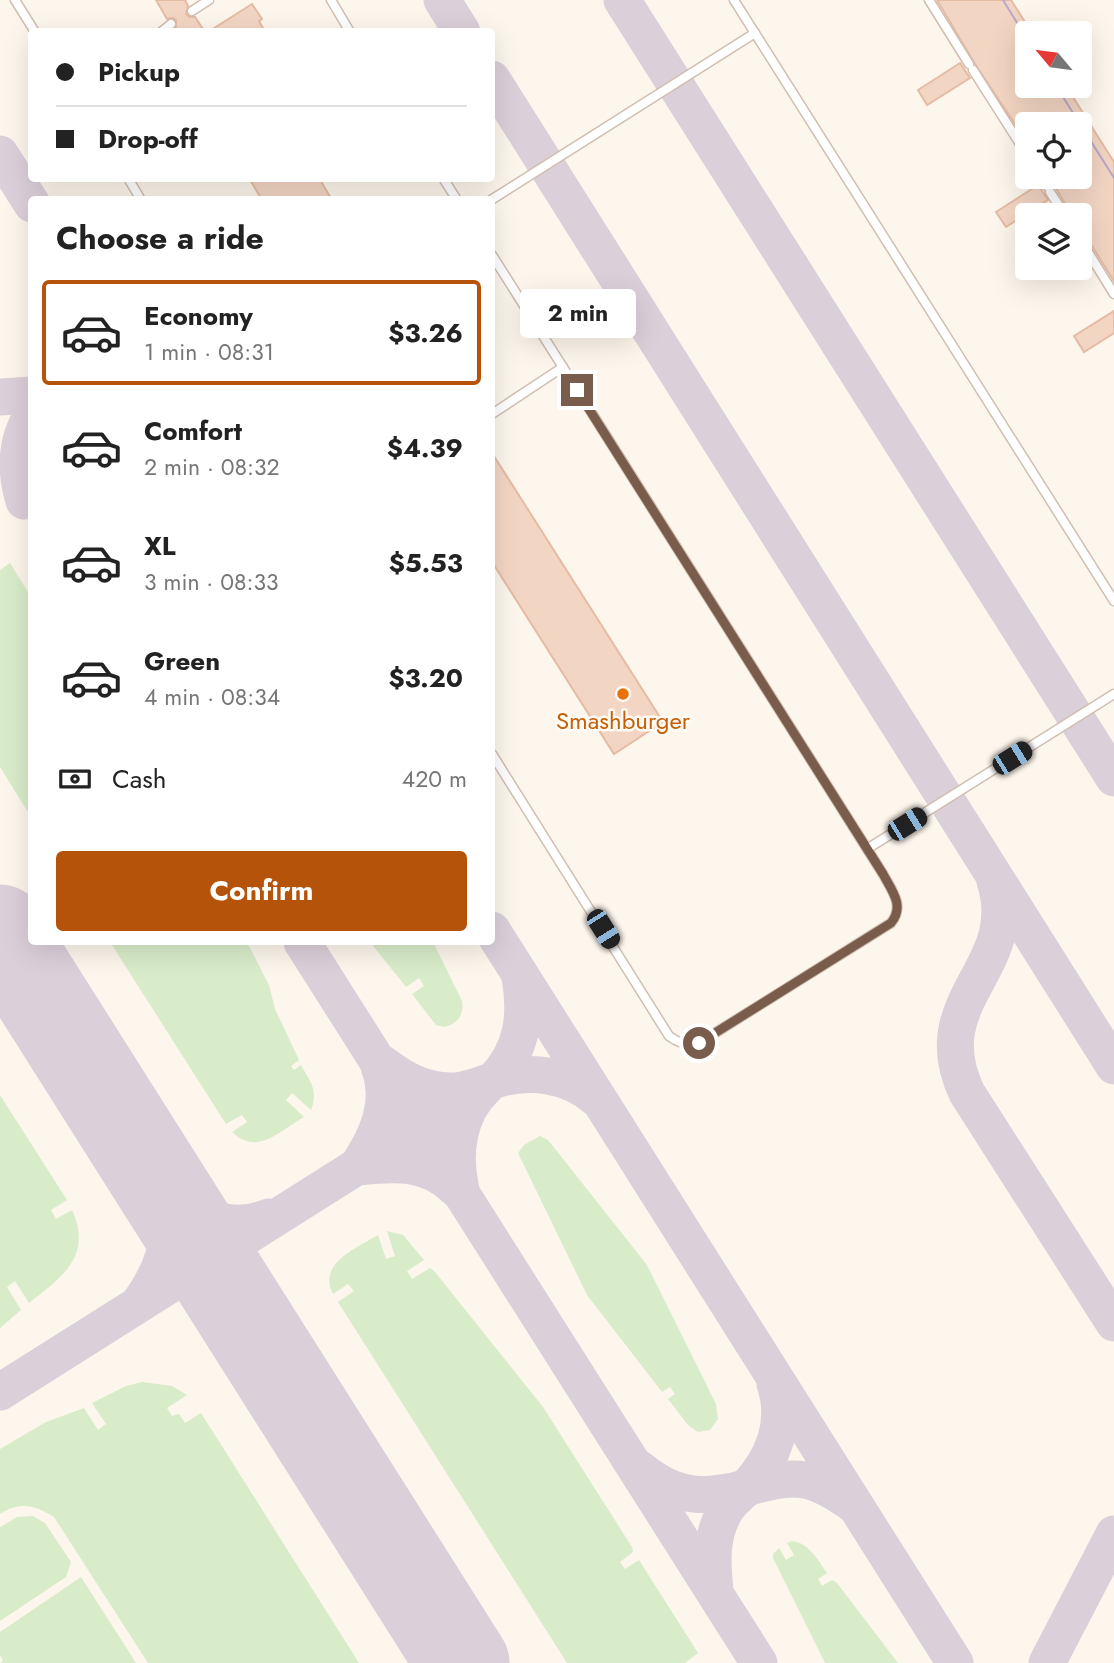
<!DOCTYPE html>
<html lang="en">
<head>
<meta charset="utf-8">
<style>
  body { margin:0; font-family:Jost,sans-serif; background:#f2f2f2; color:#222; height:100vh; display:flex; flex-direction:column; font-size:26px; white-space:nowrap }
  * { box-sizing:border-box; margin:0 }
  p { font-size:23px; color:#767676 }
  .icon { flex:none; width:38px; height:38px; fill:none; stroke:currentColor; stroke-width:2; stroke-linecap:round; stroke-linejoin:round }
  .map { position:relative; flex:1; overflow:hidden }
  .sheet { position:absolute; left:28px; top:196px; width:467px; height:749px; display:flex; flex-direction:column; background:#fff; border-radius:7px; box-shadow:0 7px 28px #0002 }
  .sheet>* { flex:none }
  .top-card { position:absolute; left:28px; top:28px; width:467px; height:154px; border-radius:7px; box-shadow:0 7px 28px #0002; display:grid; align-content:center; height:154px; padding:0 28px; background:#fff }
  .needle { width:46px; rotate:299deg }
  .controls { position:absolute; left:1015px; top:21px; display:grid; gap:14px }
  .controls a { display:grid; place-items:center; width:77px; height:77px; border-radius:7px; background:#fff; box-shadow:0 7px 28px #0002; font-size:35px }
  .end { position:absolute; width:32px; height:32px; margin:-16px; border:9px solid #7a5c4d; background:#fff; box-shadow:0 0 0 4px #fff }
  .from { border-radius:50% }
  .bubble { position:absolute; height:49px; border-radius:7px; background:#fff; box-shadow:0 7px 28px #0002; font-size:23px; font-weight:700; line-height:49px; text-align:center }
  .car { position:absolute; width:21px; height:42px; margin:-21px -10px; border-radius:9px; box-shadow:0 0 5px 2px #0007; background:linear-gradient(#222 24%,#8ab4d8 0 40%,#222 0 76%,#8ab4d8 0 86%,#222 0) }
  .top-card b { display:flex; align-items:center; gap:24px; height:66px; font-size:26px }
  .top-card b+b { border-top:2px solid #e0e0e0 }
  .top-card i { width:18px; height:18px; background:#222 }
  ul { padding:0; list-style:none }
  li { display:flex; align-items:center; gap:21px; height:105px; margin:0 14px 10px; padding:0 14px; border:4px solid transparent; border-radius:7px }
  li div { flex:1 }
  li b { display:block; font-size:26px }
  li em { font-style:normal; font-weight:700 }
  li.current { border-color:#b45309 }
  li>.icon { width:63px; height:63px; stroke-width:1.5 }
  h2 { padding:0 28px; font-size:32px; line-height:84px }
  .pay { display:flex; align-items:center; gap:18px; height:77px; padding:0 28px; font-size:26px }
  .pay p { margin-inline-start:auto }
  .primary-button { display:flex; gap:14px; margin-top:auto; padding:14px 28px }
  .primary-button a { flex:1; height:80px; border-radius:7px; background:#b45309; color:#fff; font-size:28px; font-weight:700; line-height:80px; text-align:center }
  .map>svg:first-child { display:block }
  .green { fill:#d8ecc9 }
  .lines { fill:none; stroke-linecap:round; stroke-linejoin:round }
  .taxiway { stroke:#dbcfda; stroke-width:37 }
  .runway { stroke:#dbcfda; stroke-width:93 }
  .building { fill:#f3d5c3; stroke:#e6bba3; stroke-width:2 }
  .service-casing { stroke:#d1beb0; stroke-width:11 }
  .service { stroke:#fff; stroke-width:8 }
  .tram { stroke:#b9a8c9; stroke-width:2 }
  .route { stroke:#7a5c4d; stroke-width:9 }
  .food-dot { fill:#e8710a; stroke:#fffaf3; stroke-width:2.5 }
  .labels { text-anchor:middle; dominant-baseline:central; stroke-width:5; stroke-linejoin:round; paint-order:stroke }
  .food-label { font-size:24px; fill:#c56008; stroke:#fffaf3 }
</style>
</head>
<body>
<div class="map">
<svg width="1114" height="1663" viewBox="0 0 1114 1663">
  <rect width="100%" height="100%" fill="#fdf6ec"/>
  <g class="green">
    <path d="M10 563 31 597V817L0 767V570Z"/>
    <path d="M110 942H247L269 985 275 1009 299 1060 291 1066 294 1070 301 1065C310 1082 319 1090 311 1110L292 1093 286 1100 304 1117C278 1132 257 1156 232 1132L247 1122 242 1115 226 1124Z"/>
    <path d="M370 942H433L462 1001C464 1015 458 1023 445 1027L436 1025 412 994 424 986 419 978 406 987Z"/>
    <path d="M0 1095 67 1200 51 1210 56 1219 72 1210C93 1256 62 1277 29 1303L15 1281 7 1287 21 1310 0 1328Z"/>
    <path d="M540 1136 548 1140 647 1265 716 1404 718 1419 710 1430 698 1432 688 1425 668 1399 675 1394 670 1387 662 1392 587 1295 518 1153 524 1145Z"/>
    <path d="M387 1231 403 1235 424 1260 407 1271 412 1279 430 1268 435 1272 543 1407 632 1547 633 1552 620 1562 625 1569 639 1560 698 1653 685 1663H567L338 1302 354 1291 348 1284 333 1294C317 1263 357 1248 378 1235L386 1259 395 1256Z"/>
    <path d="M142 1382 172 1386 187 1395 167 1408 172 1416 179 1414 185 1423 201 1413 359 1663H148L54 1517C35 1505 20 1501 0 1514V1449L46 1422 84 1408 98 1430 106 1424 92 1403 126 1386Z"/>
    <path d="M33 1516 45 1523 71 1562 66 1577 0 1621V1527L17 1517Z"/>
    <path d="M792 1541C809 1543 818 1560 827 1573L818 1579 822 1586 832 1580 837 1583 898 1663H825L773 1558V1554L779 1548 786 1560 794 1555 787 1543Z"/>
    <path d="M81 1577 136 1663H0L3 1661 0 1655V1632Z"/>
  </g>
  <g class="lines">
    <g class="taxiway">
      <path d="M442 0 462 32"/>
      <path d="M622 0 1114 778"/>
      <path d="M492 79 1114 1066"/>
      <path d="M0 154 32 204"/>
      <path d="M0 397 32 395"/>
      <path d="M24 501C15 471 15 442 32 415"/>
      <path d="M995 881C1023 969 922 999 967 1093L1114 1323"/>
      <path d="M492 930 955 1663"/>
      <path d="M302 942 759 1663"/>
      <path d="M383 1064C404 1080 426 1092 453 1091 467 1091 481 1084 495 1080 529 1069 569 1074 597 1099"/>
      <path d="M379 1066C393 1103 377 1137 357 1167 393 1163 428 1160 456 1189"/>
      <path d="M148 1165C180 1203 215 1238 269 1217"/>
      <path d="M461 1190C453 1155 457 1114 485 1088"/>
      <path d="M140 1302C157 1278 171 1249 167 1219 165 1205 158 1190 154 1176"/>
      <path d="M0 1392 494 1080C522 1050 527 1017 520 977"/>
      <path d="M640 1469C680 1502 709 1498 757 1485 772 1481 789 1477 805 1480 823 1484 838 1494 853 1504"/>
      <path d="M715 1592C712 1562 710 1534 727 1508 732 1500 740 1495 746 1488 773 1460 788 1423 775 1384"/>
      <path d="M1047 1663 1114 1534"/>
    </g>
    <path class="runway" d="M0 931 463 1663"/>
  </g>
  <g class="building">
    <path d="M156 0H185L188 6 186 14 190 17H195L205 32H176V20L173 18 167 19Z"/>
    <path d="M937 0H1011L1032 33H1027V86H1066L1114 162V281L1080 227V215H1072L1049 177H1080V124H1027V142L975 64Z"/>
    <path d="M252 4 262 19 259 21 265 32H208Z"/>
    <path d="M960 63 970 78 927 105 918 90Z"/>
    <path d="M249 178H319L332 200H262Z"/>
    <path d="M1038 185 1048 200 1006 227 996 212Z"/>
    <path d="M1114 311V333L1084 352 1074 336Z"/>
    <path d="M492 453 663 722 614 754 492 562Z"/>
  </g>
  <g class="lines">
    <defs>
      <g id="service">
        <path d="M15 0 35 32"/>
        <path d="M331 0 350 32"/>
        <path d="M734 0 1114 601"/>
        <path d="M929 0 969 64"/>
        <path d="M192 11 209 0"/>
        <path d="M161 32 171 24"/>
        <path d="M973 70 1027 155"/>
        <path d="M1041 177 1047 186"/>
        <path d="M128 178 141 200"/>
        <path d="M443 178 457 200"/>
        <path d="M1050 192 1065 215"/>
        <path d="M491 200 755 33"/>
        <path d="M1080 239 1114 294"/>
        <path d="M492 255 883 874C892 891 905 906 891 923L699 1043C687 1046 679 1043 669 1036L492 754"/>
        <path d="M492 414 563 367"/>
        <path d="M867 849 1114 694"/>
      </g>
    </defs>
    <use href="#service" class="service-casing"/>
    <use href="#service" class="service"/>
    <g class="tram">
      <path d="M1003 0 1027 39"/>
      <path d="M1056 86 1114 178"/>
    </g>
  </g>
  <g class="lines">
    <path class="route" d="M577 390 883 874C892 891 905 906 891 923L699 1043"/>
  </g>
  <circle class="food-dot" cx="623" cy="694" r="7"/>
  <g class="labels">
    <g class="food-label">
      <text x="623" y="720">Smashburger</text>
    </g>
  </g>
</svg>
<div class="controls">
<a><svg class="needle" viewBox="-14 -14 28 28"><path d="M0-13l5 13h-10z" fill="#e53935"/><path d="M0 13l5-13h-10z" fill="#767676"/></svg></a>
<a><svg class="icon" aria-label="locate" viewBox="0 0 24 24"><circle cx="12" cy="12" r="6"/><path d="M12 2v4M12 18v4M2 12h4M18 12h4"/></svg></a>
<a><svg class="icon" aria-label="layers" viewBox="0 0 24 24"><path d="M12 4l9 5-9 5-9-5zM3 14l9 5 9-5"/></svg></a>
</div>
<i class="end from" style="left:699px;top:1043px"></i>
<i class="end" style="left:577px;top:390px"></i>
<div class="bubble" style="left:520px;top:289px;width:116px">2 min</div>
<i class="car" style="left:1012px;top:758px;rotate:58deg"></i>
<i class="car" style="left:907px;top:824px;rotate:58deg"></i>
<i class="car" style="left:603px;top:929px;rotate:148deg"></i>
<div class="top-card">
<b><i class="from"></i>Pickup</b>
<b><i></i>Drop-off</b>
</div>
<section class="sheet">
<h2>Choose a ride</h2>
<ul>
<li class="current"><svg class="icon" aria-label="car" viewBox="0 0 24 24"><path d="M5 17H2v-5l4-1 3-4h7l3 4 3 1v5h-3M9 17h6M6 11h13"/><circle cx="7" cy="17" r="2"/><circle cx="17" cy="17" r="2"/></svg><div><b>Economy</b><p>1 min · 08:31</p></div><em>$3.26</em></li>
<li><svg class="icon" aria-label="car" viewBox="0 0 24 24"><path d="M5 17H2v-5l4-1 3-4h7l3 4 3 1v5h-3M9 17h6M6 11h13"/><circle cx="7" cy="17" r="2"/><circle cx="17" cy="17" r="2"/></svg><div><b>Comfort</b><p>2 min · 08:32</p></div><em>$4.39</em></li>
<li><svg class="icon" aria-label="car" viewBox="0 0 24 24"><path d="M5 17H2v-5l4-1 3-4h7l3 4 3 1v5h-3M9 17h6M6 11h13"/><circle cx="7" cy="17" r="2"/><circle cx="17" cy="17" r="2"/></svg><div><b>XL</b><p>3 min · 08:33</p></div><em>$5.53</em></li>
<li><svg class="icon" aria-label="car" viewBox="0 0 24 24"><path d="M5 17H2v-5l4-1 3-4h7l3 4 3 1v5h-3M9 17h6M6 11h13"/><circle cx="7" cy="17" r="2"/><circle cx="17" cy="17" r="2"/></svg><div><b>Green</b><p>4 min · 08:34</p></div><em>$3.20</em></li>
</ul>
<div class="pay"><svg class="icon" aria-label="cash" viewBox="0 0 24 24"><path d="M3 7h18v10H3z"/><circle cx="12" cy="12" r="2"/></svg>Cash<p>420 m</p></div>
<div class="primary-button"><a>Confirm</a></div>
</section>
</div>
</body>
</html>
